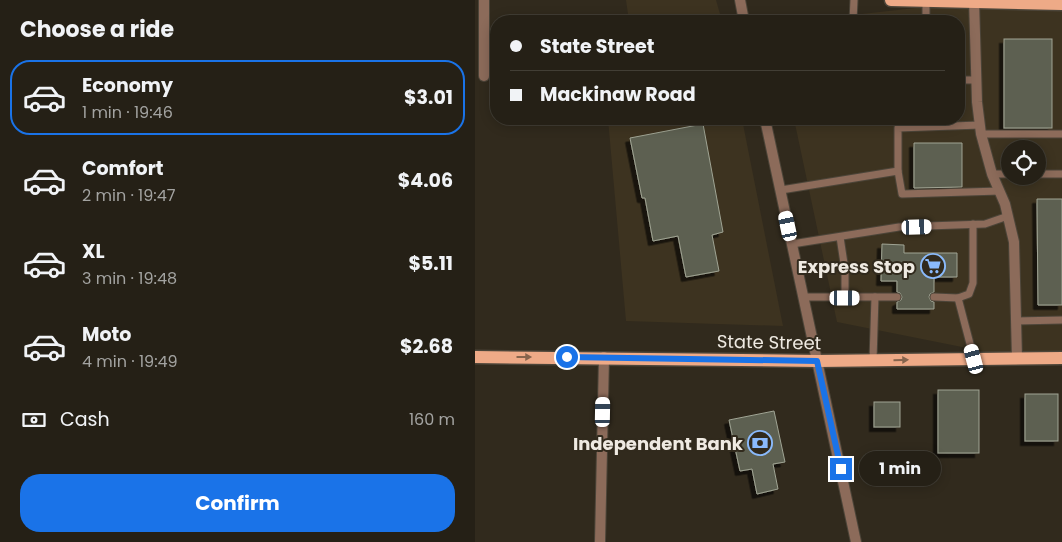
<!DOCTYPE html>
<html lang="en">
<head>
<meta charset="utf-8">
<style>
  body { margin:0; font-family:Poppins,sans-serif; background:#2d281f; color:#f1f3f6; height:100vh; display:flex; flex-direction:column; font-size:19px; white-space:nowrap }
  * { box-sizing:border-box; margin:0 }
  p { font-size:16px; color:#a3a3a1 }
  .icon { flex:none; width:28px; height:28px; fill:none; stroke:currentColor; stroke-width:2; stroke-linecap:round; stroke-linejoin:round }
  .map { position:relative; flex:1; overflow:hidden }
  .details { display:flex; flex-direction:column; background:#252016; width:475px }
  .details>* { flex:none }
  .hud { position:absolute; left:15px; top:15px; width:475px; height:110px; border-radius:20px; box-shadow:0 2px 12px #0003,0 0 0 1px #423e35; display:grid; align-content:center; height:110px; padding:0 20px; background:#252016 }
  .fabs { position:absolute; left:526px; top:140px; display:grid; gap:10px }
  .fabs a { display:grid; place-items:center; width:45px; height:45px; border-radius:50%; background:#252016; box-shadow:0 2px 12px #0003,0 0 0 1px #423e35; font-size:25px }
  .end { position:absolute; width:22px; height:22px; margin:-11px; border:6px solid #1a73e8; background:#fff; box-shadow:0 0 0 2px #fff }
  .from { border-radius:50% }
  .bubble { position:absolute; height:35px; border-radius:18px; background:#252016; box-shadow:0 2px 12px #0003,0 0 0 1px #423e35; font-size:16px; font-weight:700; line-height:35px; text-align:center }
  .car { position:absolute; width:15px; height:30px; margin:-15px -8px; border-radius:6px; box-shadow:0 0 4px 1px #0007; background:linear-gradient(#fff 24%,#345 0 40%,#fff 0 76%,#345 0 86%,#fff 0) }
  .hud b { display:flex; align-items:center; gap:18px; height:48px; font-size:19px }
  .hud b+b { border-top:1px solid #423e35 }
  .hud i { width:12px; height:12px; background:#f1f3f6 }
  ul { padding:0; list-style:none }
  li { display:flex; align-items:center; gap:15px; height:75px; margin:0 10px 8px; padding:0 10px; border:2px solid transparent; border-radius:20px }
  li div { flex:1 }
  li b { display:block; font-size:19px }
  li em { font-style:normal; font-weight:700 }
  li.active { border-color:#1a73e8 }
  li>.icon { width:45px; height:45px; stroke-width:1.5 }
  h2 { padding:0 20px; font-size:22px; line-height:60px }
  .pay { display:flex; align-items:center; gap:12px; height:55px; padding:0 20px; font-size:19px }
  .pay p { margin-inline-start:auto }
  .cta { display:flex; gap:10px; margin-top:auto; padding:10px 20px }
  .cta a { flex:1; height:58px; border-radius:20px; background:#1a73e8; color:#fff; font-size:20px; font-weight:700; line-height:58px; text-align:center }
  main { display:flex; flex:1; min-height:0 }
  .map>svg:first-child { display:block }
  .built { fill:#3d3320; fill-rule:evenodd }
  .building { fill:#5d6151; stroke:#a0a494; filter:url(#shadow) }
  .lines { fill:none; stroke-linecap:round; stroke-linejoin:round }
  .service-casing { stroke:#4c4539; stroke-width:9 }
  .minor-casing { stroke:#4c4539; stroke-width:12 }
  .tertiary-casing { stroke:#4c4539; stroke-width:12 }
  .primary-casing { stroke:#4c4539; stroke-width:15 }
  .service { stroke:#8c6b5a; stroke-width:7 }
  .minor { stroke:#8c6b5a; stroke-width:10 }
  .tertiary { stroke:#8c6b5a; stroke-width:10 }
  .primary { stroke:#eeaa87; stroke-width:12 }
  .oneway { fill:#86644d }
  .route { stroke:#1a73e8; stroke-width:6 }
  .labels { text-anchor:middle; dominant-baseline:central; stroke-width:4; stroke-linejoin:round; paint-order:stroke }
  .poi-label { font-size:18px; font-weight:bold; fill:#efeae2; stroke:#312a1d; text-anchor:end }
  .street-label { font-size:18px; fill:#efeae2; stroke:#312a1d }
</style>
</head>
<body>
<main>
<section class="details">
<h2>Choose a ride</h2>
<ul>
<li class="active"><svg class="icon" aria-label="car" viewBox="0 0 24 24"><path d="M5 17H2v-5l4-1 3-4h7l3 4 3 1v5h-3M9 17h6M6 11h13"/><circle cx="7" cy="17" r="2"/><circle cx="17" cy="17" r="2"/></svg><div><b>Economy</b><p>1 min · 19:46</p></div><em>$3.01</em></li>
<li><svg class="icon" aria-label="car" viewBox="0 0 24 24"><path d="M5 17H2v-5l4-1 3-4h7l3 4 3 1v5h-3M9 17h6M6 11h13"/><circle cx="7" cy="17" r="2"/><circle cx="17" cy="17" r="2"/></svg><div><b>Comfort</b><p>2 min · 19:47</p></div><em>$4.06</em></li>
<li><svg class="icon" aria-label="car" viewBox="0 0 24 24"><path d="M5 17H2v-5l4-1 3-4h7l3 4 3 1v5h-3M9 17h6M6 11h13"/><circle cx="7" cy="17" r="2"/><circle cx="17" cy="17" r="2"/></svg><div><b>XL</b><p>3 min · 19:48</p></div><em>$5.11</em></li>
<li><svg class="icon" aria-label="car" viewBox="0 0 24 24"><path d="M5 17H2v-5l4-1 3-4h7l3 4 3 1v5h-3M9 17h6M6 11h13"/><circle cx="7" cy="17" r="2"/><circle cx="17" cy="17" r="2"/></svg><div><b>Moto</b><p>4 min · 19:49</p></div><em>$2.68</em></li>
</ul>
<div class="pay"><svg class="icon" aria-label="cash" viewBox="0 0 24 24"><path d="M3 7h18v10H3z"/><circle cx="12" cy="12" r="2"/></svg>Cash<p>160 m</p></div>
<div class="cta"><a>Confirm</a></div>
</section>
<div class="map">
<svg width="587" height="542" viewBox="0 0 587 542">
  <defs>
    <filter id="shadow"><feDropShadow dx="-4.5" dy="4.5" stdDeviation="0" flood-color="#0009"/></filter>
  </defs>
  <rect width="100%" height="100%" fill="#312a1d"/>
  <g class="built">
    <path d="M151 0H241L247 21H154Z"/>
    <path d="M587 0V358H542L362 322 319 119H484V21H325L493 2ZM535 149H562V176H535Z"/>
    <path d="M133 119H267L308 326 151 321Z"/>
  </g>
  <g class="building">
    <rect x="529" y="39" width="48" height="89"/>
    <path d="M228 124 248 232 237 235 244 271 211 277 203 236 178 241 170 198H167L155 138Z"/>
    <path d="M439 143H487V187L439 188Z"/>
    <path d="M562 199H587V305H563Z"/>
    <path d="M407 244 429 245V253H482V277H459V292L455 294 454 297 456 301 459 302V309H422V302L426 300 427 297 425 293 422 292V281H406Z"/>
    <rect x="463" y="390" width="41" height="63"/>
    <rect x="550" y="394" width="33" height="47"/>
    <rect x="399" y="402" width="26" height="25"/>
    <path d="M299 411 310 462 298 464 303 489 282 494 277 469 265 471 254 420Z"/>
  </g>
  <g class="lines">
    <defs>
      <g id="service">
        <path d="M378 21 379 0"/>
        <path d="M451 21V1"/>
        <path d="M484 80H501"/>
        <path d="M506 134H587"/>
        <path d="M423 171 427 194 525 191"/>
        <path d="M517 174H535"/>
        <path d="M562 174H587"/>
        <path d="M306 190 423 171V128L505 125"/>
        <path d="M365 237 370 270V297"/>
        <path d="M317 244 424 227 510 224 533 216"/>
        <path d="M329 297H422"/>
        <path d="M459 297 483 298 494 294 498 283V224"/>
        <path d="M483 298 499 359"/>
        <path d="M541 321 587 320"/>
        <path d="M398 360 400 297"/>
      </g>
      <g id="minor">
        <path d="M499 0 502 102 506 134 517 174 530 204 539 242 542 358"/>
        <path d="M9 76V0"/>
        <path d="M125 542 129 357"/>
      </g>
      <g id="tertiary">
        <path d="M265 0 269 21"/>
        <path d="M290 119 381 542"/>
      </g>
      <g id="primary">
        <path d="M416 0 587 4"/>
        <path d="M0 357 343 361 587 358"/>
      </g>
    </defs>
    <use href="#service" class="service-casing"/>
    <use href="#minor" class="minor-casing"/>
    <use href="#tertiary" class="tertiary-casing"/>
    <use href="#primary" class="primary-casing"/>
    <use href="#service" class="service"/>
    <use href="#minor" class="minor"/>
    <use href="#tertiary" class="tertiary"/>
    <use href="#primary" class="primary"/>
  </g>
  <defs><path id="oneway-solid" d="M-6-.8H1V-3.2L6.5 0L1 3.2V.8H-6Z" transform="scale(1.25)"/></defs>
  <g class="oneway">
    <use href="#oneway-solid" transform="translate(49 357)"/>
    <use href="#oneway-solid" transform="translate(426 360) rotate(-1)"/>
  </g>
  <g class="lines">
    <path class="route" d="M92 357 342 361 366 469"/>
  </g>
  <defs>
    <symbol id="supermarket-ring" viewBox="-11 -11 22 22"><circle r="9.5" fill="#312a1d" stroke="#8abafc" stroke-width="1.5"/><path d="M-6-5.5h2.5l.6 2H6L4.5 2H-2.5L-4.4-4H-6ZM-1.5 3.2a1.3 1.3 0 1 0 .1 0ZM3 3.2a1.3 1.3 0 1 0 .1 0Z" fill="#8abafc"/></symbol>
    <symbol id="bank-ring" viewBox="-11 -11 22 22"><circle r="9.5" fill="#312a1d" stroke="#8abafc" stroke-width="1.5"/><path d="M-6-4H6V4H-6ZM0-2.3a2.3 2.3 0 1 0 0 4.6a2.3 2.3 0 1 0 0-4.6Z" fill="#8abafc"/></symbol>
  </defs>
  <g fill-rule="evenodd">
    <use href="#supermarket-ring" x="444" y="252" width="28" height="28"/>
    <use href="#bank-ring" x="271" y="429" width="28" height="28"/>
  </g>
  <g class="labels">
    <g class="poi-label">
      <text x="440" y="266">Express Stop</text>
      <text x="268" y="443">Independent Bank</text>
    </g>
    <g class="street-label">
      <text transform="translate(294 342) rotate(1)">State Street</text>
    </g>
  </g>
</svg>
<div class="fabs">
<a><svg class="icon" aria-label="locate" viewBox="0 0 24 24"><circle cx="12" cy="12" r="6"/><path d="M12 2v4M12 18v4M2 12h4M18 12h4"/></svg></a>
</div>
<i class="end from" style="left:92px;top:357px"></i>
<i class="end" style="left:366px;top:469px"></i>
<div class="bubble" style="left:384px;top:451px;width:82px">1 min</div>
<i class="car" style="left:313px;top:226px;rotate:348deg"></i>
<i class="car" style="left:442px;top:227px;rotate:88deg"></i>
<i class="car" style="left:370px;top:298px;rotate:90deg"></i>
<i class="car" style="left:499px;top:359px;rotate:345deg"></i>
<i class="car" style="left:128px;top:412px;rotate:1deg"></i>
<div class="hud">
<b><i class="from"></i>State Street</b>
<b><i></i>Mackinaw Road</b>
</div>
</div>
</main>
</body>
</html>
